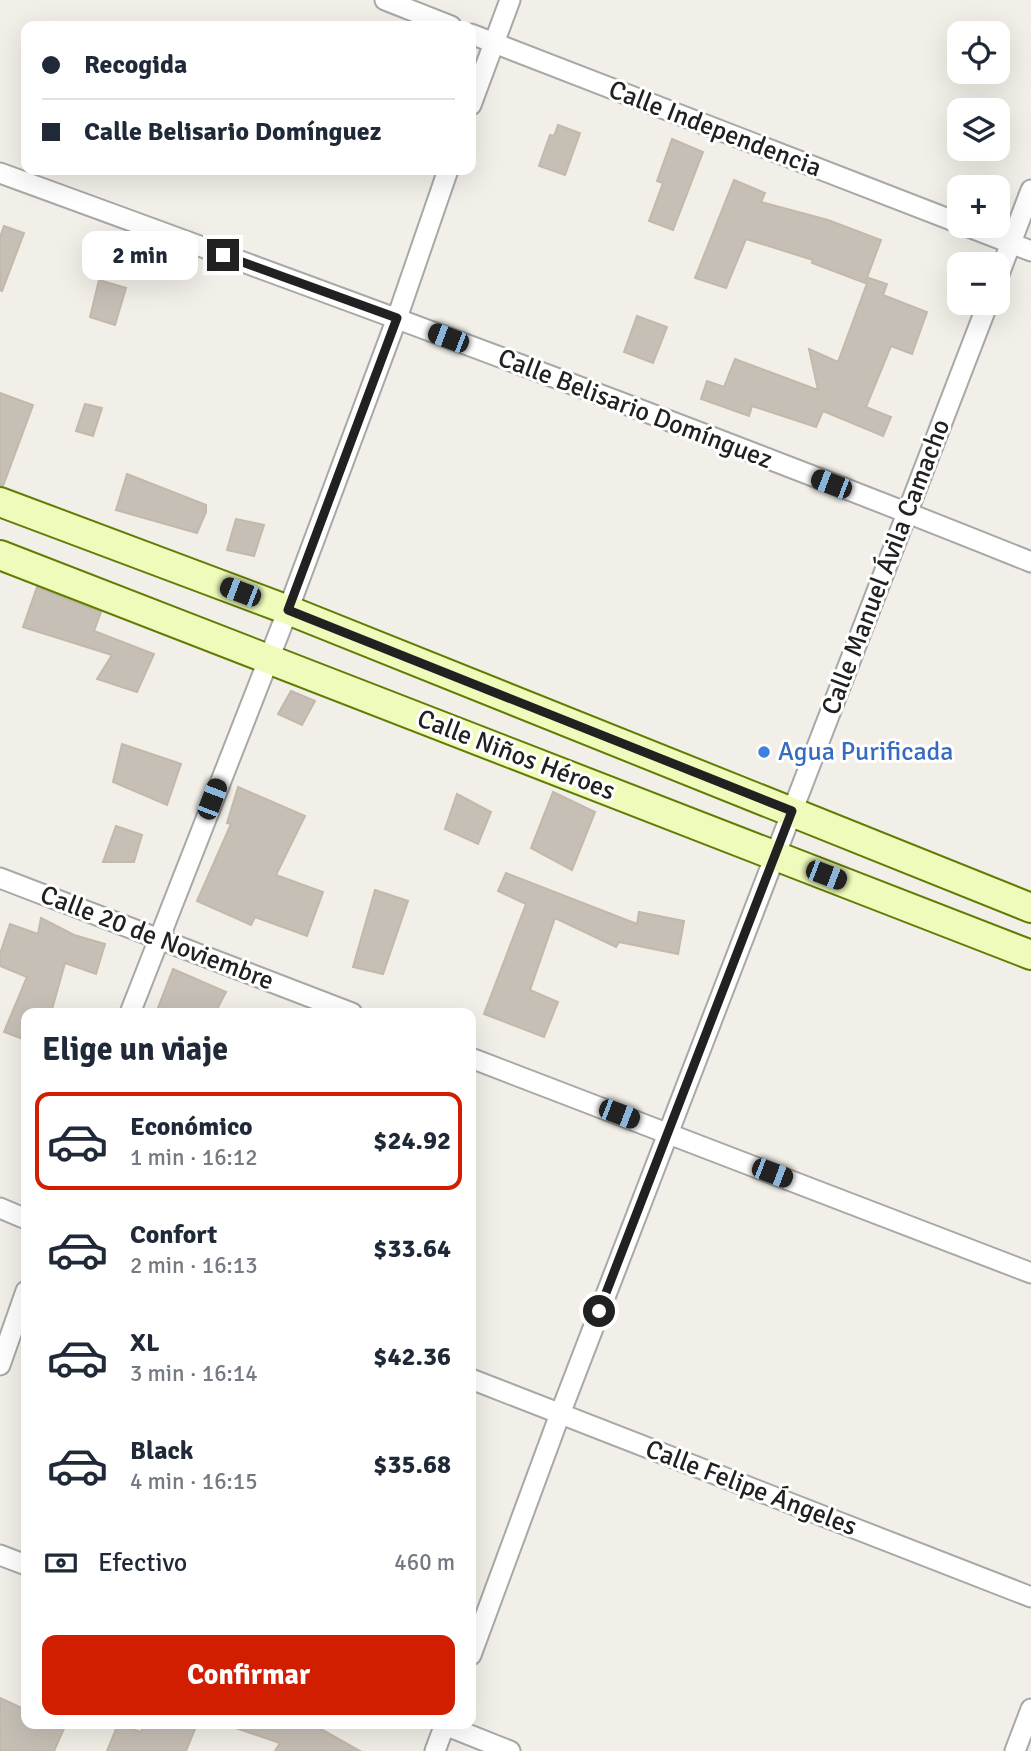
<!DOCTYPE html>
<html lang="es">
<head>
<meta charset="utf-8">
<style>
  body { margin:0; font-family:Signika,sans-serif; background:#f6f6f7; color:#1f2937; height:100vh; display:flex; flex-direction:column; font-size:26px; white-space:nowrap }
  * { box-sizing:border-box; margin:0 }
  p { font-size:23px; color:#747a83 }
  .icon { flex:none; width:38px; height:38px; fill:none; stroke:currentColor; stroke-width:2; stroke-linecap:round; stroke-linejoin:round }
  .map { position:relative; flex:1; overflow:hidden }
  .panel { position:absolute; left:21px; top:1008px; width:455px; height:721px; display:flex; flex-direction:column; background:#fff; border-radius:14px; box-shadow:0 7px 28px #0002 }
  .panel>* { flex:none }
  .top-card { position:absolute; left:21px; top:21px; width:455px; height:154px; border-radius:14px; box-shadow:0 7px 28px #0002; display:grid; align-content:center; height:154px; padding:0 21px; background:#fff }
  .buttons { position:absolute; left:947px; top:21px; display:grid; gap:14px }
  .buttons a { display:grid; place-items:center; width:63px; height:63px; border-radius:14px; background:#fff; box-shadow:0 7px 28px #0002; font-size:35px }
  .end { position:absolute; width:32px; height:32px; margin:-16px; border:9px solid #212121; background:#fff; box-shadow:0 0 0 4px #fff }
  .from { border-radius:50% }
  .bubble { position:absolute; height:49px; border-radius:14px; background:#fff; box-shadow:0 7px 28px #0002; font-size:23px; font-weight:800; line-height:49px; text-align:center }
  .car { position:absolute; width:21px; height:42px; margin:-21px -10px; border-radius:9px; box-shadow:0 0 5px 2px #0007; background:linear-gradient(#222 24%,#8ab4d8 0 40%,#222 0 76%,#8ab4d8 0 86%,#222 0) }
  .top-card b { display:flex; align-items:center; gap:24px; height:66px; font-size:26px }
  .top-card b+b { border-top:2px solid #e0e1e3 }
  .top-card i { width:18px; height:18px; background:#1f2937 }
  ul { padding:0; list-style:none }
  li { display:flex; align-items:center; gap:21px; height:98px; margin:0 14px 10px; padding:0 7px; border:4px solid transparent; border-radius:14px }
  li div { flex:1 }
  li b { display:block; font-size:26px }
  li em { font-style:normal; font-weight:800 }
  li.active { border-color:#d11d00 }
  li>.icon { width:63px; height:63px; stroke-width:1.5 }
  h2 { padding:0 21px; font-size:32px; line-height:84px }
  .pay { display:flex; align-items:center; gap:18px; height:77px; padding:0 21px; font-size:26px }
  .pay p { margin-inline-start:auto }
  .action { display:flex; gap:14px; margin-top:auto; padding:14px 21px }
  .action a { flex:1; height:80px; border-radius:14px; background:#d11d00; color:#fff; font-size:28px; font-weight:800; line-height:80px; text-align:center }
  .map>svg:first-child { display:block }
  .building { fill:#c6bfb6; stroke:#c3b8a9; stroke-width:2 }
  .lines { fill:none; stroke-linecap:round; stroke-linejoin:round }
  .street-casing { stroke:#a8a8a8; stroke-width:23 }
  .secondary-casing { stroke:#5f7d02; stroke-width:32 }
  .street { stroke:#fff; stroke-width:19 }
  .secondary { stroke:#effbbb; stroke-width:28 }
  .route { stroke:#212121; stroke-width:9 }
  .shop-dot { fill:#3f7fe0; stroke:#fff; stroke-width:2.5 }
  .labels { text-anchor:middle; dominant-baseline:central; stroke-width:6; stroke-linejoin:round; paint-order:stroke }
  .street-label { font-size:26px; fill:#212121; stroke:#fff }
  .shop-label { font-size:26px; fill:#366cbe; stroke:#fff; text-anchor:start }
</style>
</head>
<body>
<div class="map">
<svg width="1031" height="1751" viewBox="0 0 1031 1751">
  <rect width="100%" height="100%" fill="#f1efe7"/>
  <g class="building">
    <path d="M558 125 580 133 565 175 539 166 550 135 554 136Z"/>
    <path d="M672 139 703 152 673 230 649 221 663 183 657 181Z"/>
    <path d="M734 180 765 193 761 202 828 220 881 240 865 283 812 263 813 260 746 239 726 288 695 278Z"/>
    <path d="M4 226 24 233 2 291 0 290V237Z"/>
    <path d="M869 278 887 284 883 295 927 312 912 354 891 346 866 407 891 417 883 436 823 411 816 427 752 406 749 416 701 399 707 381 724 387 735 359 818 390 809 349 838 362Z"/>
    <path d="M99 280 126 288 115 325 90 317Z"/>
    <path d="M637 316 667 327 653 363 624 352Z"/>
    <path d="M0 393 33 405 3 486H0Z"/>
    <path d="M85 404 102 408 93 436 76 431Z"/>
    <path d="M127 474 206 505V512L197 533 116 510Z"/>
    <path d="M236 519 264 525 254 556 227 550Z"/>
    <path d="M37 587 101 612 94 631 154 654 137 692 97 679 112 655 23 627Z"/>
    <path d="M291 691 315 701 302 725 278 714Z"/>
    <path d="M122 744 181 764 167 805 113 782Z"/>
    <path d="M238 787 305 816 276 875 323 892 307 936 255 917 251 925 197 901 231 824 227 823Z"/>
    <path d="M553 792 595 812 572 870 531 848Z"/>
    <path d="M457 794 491 812 478 844 445 829Z"/>
    <path d="M116 826 142 835 134 862H103Z"/>
    <path d="M506 873 637 924 639 912 684 921 678 954 619 942 616 947 555 918 530 990 558 1002 544 1037 484 1014 526 904 498 891Z"/>
    <path d="M375 890 408 901 383 974 353 967Z"/>
    <path d="M41 918 74 935 105 944 96 974 65 963 51 1013H26V1040L4 1032 27 977 0 966V954L10 924 38 934Z"/>
    <path d="M173 969 226 992 215 1013H156Z"/>
    <path d="M0 1698 26 1710V1724H66L54 1751H0Z"/>
    <path d="M118 1724 141 1732 144 1724H197L186 1751H107Z"/>
    <path d="M233 1724H312L360 1751H275L280 1743 233 1727Z"/>
  </g>
  <g class="lines">
    <defs>
      <g id="street">
        <path d="M385 0 451 26"/>
        <path d="M471 34 959 223"/>
        <path d="M471 105 510 0"/>
        <path d="M0 173C345 299 690 425 1031 562"/>
        <path d="M966 226 1031 251"/>
        <path d="M998 277 1031 190"/>
        <path d="M0 878 352 1013"/>
        <path d="M130 1013 288 610 397 318 448 170"/>
        <path d="M471 1058 1031 1273"/>
        <path d="M0 1208 26 1219"/>
        <path d="M0 1365 26 1291"/>
        <path d="M471 1379 1031 1597"/>
        <path d="M0 1555 26 1565"/>
        <path d="M471 1655 560 1414 988 303"/>
        <path d="M442 1724 510 1751"/>
        <path d="M435 1751 445 1724"/>
        <path d="M1015 1751 1031 1709"/>
      </g>
      <g id="secondary">
        <path d="M0 502 288 610 1031 908"/>
        <path d="M0 555 1031 955"/>
      </g>
    </defs>
    <use href="#street" class="street-casing"/>
    <use href="#secondary" class="secondary-casing"/>
    <use href="#street" class="street"/>
    <use href="#secondary" class="secondary"/>
  </g>
  <g class="lines">
    <path class="route" d="M223 255 397 318 288 610 792 811 599 1311"/>
  </g>
  <circle class="shop-dot" cx="764" cy="752" r="7"/>
  <g class="labels">
    <g class="street-label">
      <text transform="translate(715 129) rotate(21)">Calle Independencia</text>
      <text transform="translate(635 409) rotate(21)">Calle Belisario Domínguez</text>
      <text transform="translate(886 567) rotate(-69)">Calle Manuel Ávila Camacho</text>
      <text transform="translate(516 755) rotate(21)">Calle Niños Héroes</text>
      <text transform="translate(157 938) rotate(21)">Calle 20 de Noviembre</text>
      <text transform="translate(751 1488) rotate(21)">Calle Felipe Ángeles</text>
    </g>
    <g class="shop-label">
      <text x="778" y="752">Agua Purificada</text>
    </g>
  </g>
</svg>
<div class="buttons">
<a><svg class="icon" aria-label="locate" viewBox="0 0 24 24"><circle cx="12" cy="12" r="6"/><path d="M12 2v4M12 18v4M2 12h4M18 12h4"/></svg></a>
<a><svg class="icon" aria-label="layers" viewBox="0 0 24 24"><path d="M12 4l9 5-9 5-9-5zM3 14l9 5 9-5"/></svg></a>
<a>+</a>
<a>−</a>
</div>
<i class="end from" style="left:599px;top:1311px"></i>
<i class="end" style="left:223px;top:255px"></i>
<div class="bubble" style="left:82px;top:231px;width:116px">2 min</div>
<i class="car" style="left:448px;top:338px;rotate:291deg"></i>
<i class="car" style="left:831px;top:484px;rotate:291deg"></i>
<i class="car" style="left:240px;top:592px;rotate:291deg"></i>
<i class="car" style="left:212px;top:799px;rotate:21deg"></i>
<i class="car" style="left:826px;top:875px;rotate:111deg"></i>
<i class="car" style="left:619px;top:1114px;rotate:111deg"></i>
<i class="car" style="left:772px;top:1173px;rotate:111deg"></i>
<div class="top-card">
<b><i class="from"></i>Recogida</b>
<b><i></i>Calle Belisario Domínguez</b>
</div>
<section class="panel">
<h2>Elige un viaje</h2>
<ul>
<li class="active"><svg class="icon" aria-label="car" viewBox="0 0 24 24"><path d="M5 17H2v-5l4-1 3-4h7l3 4 3 1v5h-3M9 17h6M6 11h13"/><circle cx="7" cy="17" r="2"/><circle cx="17" cy="17" r="2"/></svg><div><b>Económico</b><p>1 min · 16:12</p></div><em>$24.92</em></li>
<li><svg class="icon" aria-label="car" viewBox="0 0 24 24"><path d="M5 17H2v-5l4-1 3-4h7l3 4 3 1v5h-3M9 17h6M6 11h13"/><circle cx="7" cy="17" r="2"/><circle cx="17" cy="17" r="2"/></svg><div><b>Confort</b><p>2 min · 16:13</p></div><em>$33.64</em></li>
<li><svg class="icon" aria-label="car" viewBox="0 0 24 24"><path d="M5 17H2v-5l4-1 3-4h7l3 4 3 1v5h-3M9 17h6M6 11h13"/><circle cx="7" cy="17" r="2"/><circle cx="17" cy="17" r="2"/></svg><div><b>XL</b><p>3 min · 16:14</p></div><em>$42.36</em></li>
<li><svg class="icon" aria-label="car" viewBox="0 0 24 24"><path d="M5 17H2v-5l4-1 3-4h7l3 4 3 1v5h-3M9 17h6M6 11h13"/><circle cx="7" cy="17" r="2"/><circle cx="17" cy="17" r="2"/></svg><div><b>Black</b><p>4 min · 16:15</p></div><em>$35.68</em></li>
</ul>
<div class="pay"><svg class="icon" aria-label="cash" viewBox="0 0 24 24"><path d="M3 7h18v10H3z"/><circle cx="12" cy="12" r="2"/></svg>Efectivo<p>460 m</p></div>
<div class="action"><a>Confirmar</a></div>
</section>
</div>
</body>
</html>
